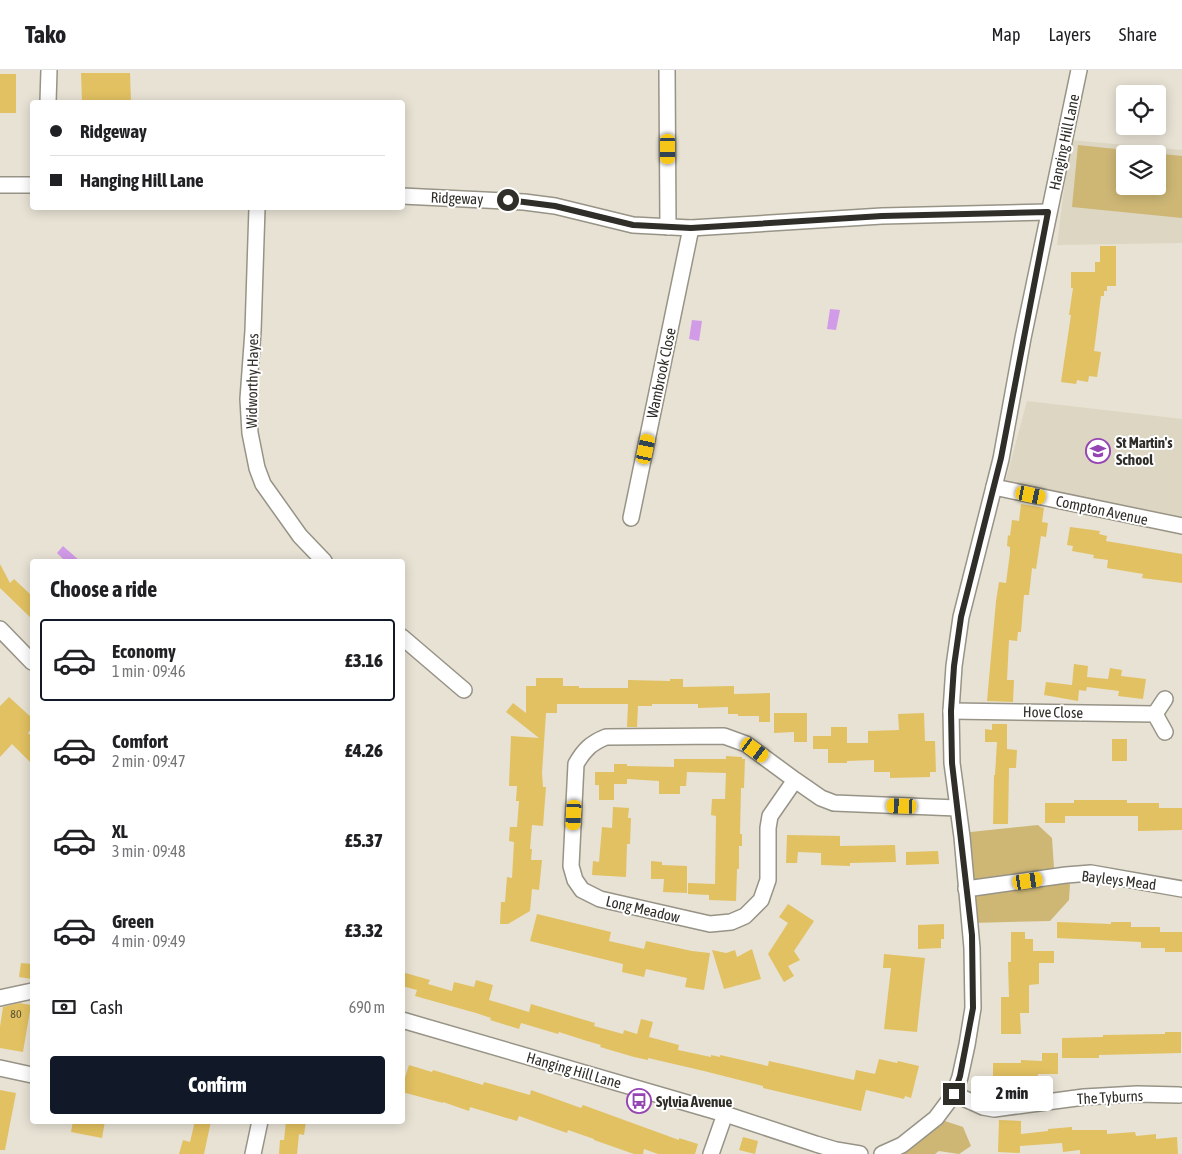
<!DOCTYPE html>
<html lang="en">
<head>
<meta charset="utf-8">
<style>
  body { margin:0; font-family:"Asap Condensed",sans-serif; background:#f2f2f2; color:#202124; height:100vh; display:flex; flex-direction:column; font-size:19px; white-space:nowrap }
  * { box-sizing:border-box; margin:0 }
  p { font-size:16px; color:#757577 }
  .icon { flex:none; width:28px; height:28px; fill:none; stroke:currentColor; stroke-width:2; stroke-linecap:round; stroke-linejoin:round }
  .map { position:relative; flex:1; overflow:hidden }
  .panel { position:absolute; left:30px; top:489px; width:375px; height:565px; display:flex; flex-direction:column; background:#fff; border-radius:5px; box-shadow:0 2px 12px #0003 }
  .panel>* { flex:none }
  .hud { position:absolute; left:30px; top:30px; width:375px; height:110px; border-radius:5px; box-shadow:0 2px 12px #0003; display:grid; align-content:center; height:110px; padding:0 20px; background:#fff }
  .fabs { position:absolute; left:1116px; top:15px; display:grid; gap:10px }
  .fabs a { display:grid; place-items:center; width:50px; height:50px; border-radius:5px; background:#fff; box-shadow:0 2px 12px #0003; font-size:25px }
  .end { position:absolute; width:22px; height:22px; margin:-11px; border:6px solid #302e29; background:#fff; box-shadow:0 0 0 2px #fff }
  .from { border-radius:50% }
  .bubble { position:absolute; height:35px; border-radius:5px; background:#fff; box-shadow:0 2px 12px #0003; font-size:16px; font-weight:800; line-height:35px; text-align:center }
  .car { position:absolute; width:15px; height:30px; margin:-15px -8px; border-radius:6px; box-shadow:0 0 4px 1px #0007; background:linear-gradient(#f5c518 24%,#345 0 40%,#f5c518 0 76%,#345 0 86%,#f5c518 0) }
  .hud b { display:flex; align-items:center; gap:18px; height:48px; font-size:19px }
  .hud b+b { border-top:1px solid #e0e0e0 }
  .hud i { width:12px; height:12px; background:#202124 }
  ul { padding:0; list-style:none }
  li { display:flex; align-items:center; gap:15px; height:82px; margin:0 10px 8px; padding:0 10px; border:2px solid transparent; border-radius:5px }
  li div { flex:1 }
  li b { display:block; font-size:19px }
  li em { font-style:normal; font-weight:800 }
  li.current { border-color:#111827 }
  li>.icon { width:45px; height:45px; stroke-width:1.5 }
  h2 { padding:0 20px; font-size:22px; line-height:60px }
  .pay { display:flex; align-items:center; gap:12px; height:55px; padding:0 20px; font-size:19px }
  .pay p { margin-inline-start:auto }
  .button { display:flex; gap:10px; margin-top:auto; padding:10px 20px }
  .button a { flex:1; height:58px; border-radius:5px; background:#111827; color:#fff; font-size:20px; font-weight:800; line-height:58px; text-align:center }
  header { display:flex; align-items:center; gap:30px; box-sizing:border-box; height:70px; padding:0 25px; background:#fff; border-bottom:1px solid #e0e0e0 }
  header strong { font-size:24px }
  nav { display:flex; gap:28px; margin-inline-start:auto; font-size:18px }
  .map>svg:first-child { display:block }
  .built { fill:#ddd6c2; fill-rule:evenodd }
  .green { fill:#ceb775; fill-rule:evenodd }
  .water { fill:#d19be7 }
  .building { fill:#e2c162 }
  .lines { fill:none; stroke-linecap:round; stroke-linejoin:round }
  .minor-casing { stroke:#979386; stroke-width:18 }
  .minor { stroke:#fff; stroke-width:15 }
  .route { stroke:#302e29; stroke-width:6 }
  .labels { text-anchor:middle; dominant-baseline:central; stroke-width:4; stroke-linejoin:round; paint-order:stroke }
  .number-label { font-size:12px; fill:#5c5337 }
  .street-label { font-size:15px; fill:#302e29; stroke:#fff }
  .poi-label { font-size:15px; font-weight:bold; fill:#302e29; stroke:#fff; text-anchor:start }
</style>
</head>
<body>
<header>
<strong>Tako</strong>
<nav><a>Map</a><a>Layers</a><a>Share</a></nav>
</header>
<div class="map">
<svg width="1182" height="1084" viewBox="0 0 1182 1084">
  <rect width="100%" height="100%" fill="#e7e2d4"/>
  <g class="built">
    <path d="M1070 70 1182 80V173L1057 175ZM1125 84H1158V116H1125Z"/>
    <path d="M1027 331 1182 349V451L1005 413Z"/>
  </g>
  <g class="green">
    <path d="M1078 75 1182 86V148L1072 137ZM1125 84H1158V116H1125Z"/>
    <path d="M1038 755 1052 768 1054 798 1043 800 1046 808 1070 814 1069 830 1050 851 970 853 961 763Z"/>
    <path d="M936 1048 963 1057 971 1076 959 1084 939 1081 935 1084H892Z"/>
  </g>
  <g class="water">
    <path d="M830 239 840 240 836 260 827 259Z"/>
    <path d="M692 250 702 251 699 271 689 269Z"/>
    <path d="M63 476 80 491H65L57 483Z"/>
  </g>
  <g class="building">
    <path d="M81 3H130L131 32H82Z"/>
    <rect x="0" y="4" width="16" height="39"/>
    <path d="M1100 176H1116V216H1107V221H1104V226H1101L1094 281 1101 282 1097 307 1089 306 1088 312 1077 310 1076 314 1061 312 1071 245H1069L1073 218H1071V202H1095V192H1100Z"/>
    <path d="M1021 434 1044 438 1042 452 1048 453 1046 467 1041 466 1036 499 1032 498 1029 525H1024L1021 562H1018L1017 571 1009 570 1007 610H1014L1013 632 987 631 996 531 999 512 1006 513 1010 483V477L1007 476 1008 465 1010 466 1012 450 1019 451Z"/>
    <path d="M1070 457 1100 461 1099 464 1107 466 1106 471 1182 484V513L1142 508 1143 504 1107 498 1108 490 1093 488 1094 485 1072 481 1073 476 1067 475Z"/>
    <path d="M0 494 10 513 14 509 32 526V549L0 518Z"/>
    <path d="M1074 594 1088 596 1087 607 1108 609 1110 598 1122 600 1121 606 1146 609 1143 629 1118 626 1119 621 1087 617 1086 621 1079 620 1078 631 1044 625 1046 612 1072 615Z"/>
    <path d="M536 608H563V616H579V618H628V610L670 611V609H683V617L734 616V624L770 623V652H759V646H738V644H728V637L698 638V634H652V636H638L637 657H627L628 634H557V643H546L542 703 543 717H546L543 756 532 755 530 779H532L531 790H542L539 820 532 819 530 841 508 854H500L501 832H505L507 807 512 808 514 772 509 771 510 757H517L519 731H516L517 716H509L511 666 539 668 506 642 513 633 526 643V616H536Z"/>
    <path d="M9 627 32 648V658L28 663 32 667V694L12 674 0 687V636Z"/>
    <path d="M774 643H807V672H794V662L774 663Z"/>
    <path d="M924 643 925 671H935L936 702H930V707L890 708V702H874V690L847 691V693H828V679H813V666H831V657H847V673H868V661L899 660 898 644Z"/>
    <path d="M992 654H1007V679L1017 680 1016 698H1009L1008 754H993L994 705H995L997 672H985V659L992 660Z"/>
    <rect x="1112" y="669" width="15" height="22"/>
    <path d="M726 686 742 687V689H745L744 718H741L740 764H742V776H739V799H737L736 831 709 830V825L688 824V813L715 814 716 746 711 745 712 729H725L726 703 687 702 686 716H680V724H659V711L627 709V714H614V730H599V715H595V702H614V694H627V696L674 697V689H726Z"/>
    <path d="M1074 730H1127V733H1159V738H1182V760L1138 761V746H1065V753H1045V733H1074Z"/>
    <path d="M613 737 629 738 628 748H631L630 774H627L626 807 592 805 593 791 599 792 602 757 612 758Z"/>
    <path d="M787 765 840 766V776L895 775 896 792 850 793V796L821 795V783L798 782 797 793H786Z"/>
    <path d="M938 781 939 794 906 795V782Z"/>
    <path d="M651 791 662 792V795L687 796V823L663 822 664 809H651Z"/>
    <path d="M788 834 814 851 794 881 800 890 788 896 794 906 784 912 768 884 788 853 779 847Z"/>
    <path d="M537 844 611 862 609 871 644 879 646 871 692 881 710 883 704 920 685 917 687 908 646 899 644 907 622 902 623 894 530 871Z"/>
    <path d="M1057 852 1111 854V852H1131V857H1160V862H1182V882H1165V878H1141V872L1057 868Z"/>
    <path d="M944 854V869H941V878L918 879V855Z"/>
    <path d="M1011 862H1025V869H1033V881H1054V893H1039V914L1029 915V943H1020L1021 964H1001V927H1009L1008 892H1011Z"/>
    <path d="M752 879 761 909 724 919 712 880 726 883 735 880 737 887Z"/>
    <path d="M884 884 925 888 917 962 884 959 891 898H883Z"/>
    <path d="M21 893 32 894V909L19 907Z"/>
    <path d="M402 902 430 910 428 914 452 921 454 912 474 917 476 910 493 915 489 930 529 942 531 934 595 953 594 956 623 964 624 960 637 964 641 949 653 952 649 967 679 975 678 980 711 987V985L720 987V985L768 996 769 991 854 1010 856 1000 875 1004 879 989 897 993 898 991 919 996 911 1028 905 1026 904 1029 866 1020 861 1041 763 1018V1016L704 1001 648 988V990L634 987 600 977 601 975 587 971 559 962 558 964 521 953 519 959 490 950 491 948 476 943 415 926 417 920 402 916Z"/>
    <path d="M19 933 31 935 23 982 0 978V957L3 937Z"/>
    <path d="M1165 962H1181V983L1099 985V988H1062V968L1103 967V965L1165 964Z"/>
    <path d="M1042 983H1058V1004H1038L1037 1011H1009V1016H993V993H1021V990L1042 991Z"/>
    <path d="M409 995 432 1002 433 1000 483 1015 484 1012 530 1025 531 1020 581 1038 583 1035 679 1070V1068L698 1074 695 1084H658L644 1079 643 1084H634L594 1070V1069L568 1060 567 1063 519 1046 517 1051 470 1037 469 1041 443 1032V1033L402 1022V1017Z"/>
    <path d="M0 1020 16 1023 5 1080H0Z"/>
    <path d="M999 1050 1021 1051V1064L1048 1061V1059L1072 1057V1060H1107V1064L1135 1062 1136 1066 1156 1064V1069L1177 1067 1178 1084H1080V1080L1063 1082 1062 1073 1020 1076V1083L998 1082Z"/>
    <path d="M73 1051H105L102 1068 71 1062Z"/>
    <path d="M195 1051H211L204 1084H179L183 1070 190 1072Z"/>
    <path d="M286 1051H306L304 1065 299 1064 297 1084H279L280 1070H284Z"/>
    <path d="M743 1067 758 1071 755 1084 739 1080Z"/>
  </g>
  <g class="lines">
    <defs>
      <g id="minor">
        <path d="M667 0 668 157"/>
        <path d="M48 32 49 0"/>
        <path d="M0 115H32"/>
        <path d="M402 126 524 132 555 136 633 155 691 158 882 146 1048 142"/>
        <path d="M257 138 253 261 248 329 250 363 257 398 263 414 300 466 324 491"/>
        <path d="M994 417 1182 456"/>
        <path d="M631 448 691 158"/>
        <path d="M0 559 32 592"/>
        <path d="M402 567 464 620"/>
        <path d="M951 641 1155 644 1165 662"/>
        <path d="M1155 644 1165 629"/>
        <path d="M795 710 770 746 768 758V810L761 830 745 846 731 852 710 854 600 829 582 820 575 810 571 796 576 694C584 680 591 673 606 667L724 666 746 674 795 710 821 728 834 733 957 738"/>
        <path d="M966 819 1066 805 1091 803 1182 819"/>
        <path d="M0 928 32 921"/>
        <path d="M402 950 725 1044 816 1074 836 1080 860 1084"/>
        <path d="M0 998 32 1005"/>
        <path d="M954 1024 983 1037 994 1039 1084 1027 1137 1024 1179 1025"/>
        <path d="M253 1084 260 1051"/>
        <path d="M711 1084 725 1044"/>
        <path d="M882 1084 902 1075 936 1048 954 1024 960 1007 967 975 973 938 972 878 962 767 952 693 951 641 954 596 961 547 1001 389 1023 268 1079 0"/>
      </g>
    </defs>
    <use href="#minor" class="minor-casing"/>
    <use href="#minor" class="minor"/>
  </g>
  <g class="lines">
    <path class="route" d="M508 130 555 136 633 155 691 158 882 146 1048 142 1001 388 961 547 954 596 951 641 952 693 972 865 973 938 960 1006 954 1024"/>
  </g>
  <defs>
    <symbol id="school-ring" viewBox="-11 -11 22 22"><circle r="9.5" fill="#fff" stroke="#9544b4" stroke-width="1.5"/><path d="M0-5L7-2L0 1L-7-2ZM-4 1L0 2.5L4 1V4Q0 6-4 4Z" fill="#9544b4"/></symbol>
    <symbol id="bus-ring" viewBox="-11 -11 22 22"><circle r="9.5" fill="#fff" stroke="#9544b4" stroke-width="1.5"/><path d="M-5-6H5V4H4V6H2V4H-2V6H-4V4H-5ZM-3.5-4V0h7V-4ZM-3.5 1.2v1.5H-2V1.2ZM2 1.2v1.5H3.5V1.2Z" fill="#9544b4"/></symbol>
  </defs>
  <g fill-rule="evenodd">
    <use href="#school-ring" x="1084" y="367" width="28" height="28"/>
    <use href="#bus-ring" x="625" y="1017" width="28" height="28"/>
  </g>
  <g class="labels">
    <g class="number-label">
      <text x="16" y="944">80</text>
    </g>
    <g class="street-label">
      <text transform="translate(1064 72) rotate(-78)">Hanging Hill Lane</text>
      <text transform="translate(457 128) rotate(2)">Ridgeway</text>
      <text transform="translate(661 303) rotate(-78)">Wambrook Close</text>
      <text transform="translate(252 311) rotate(-89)">Widworthy Hayes</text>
      <text transform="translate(1102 440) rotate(12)">Compton Avenue</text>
      <text transform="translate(1053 642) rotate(1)">Hove Close</text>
      <text transform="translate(1119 810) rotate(7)">Bayleys Mead</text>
      <text transform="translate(643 839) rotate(13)">Long Meadow</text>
      <text transform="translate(574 1000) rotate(16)">Hanging Hill Lane</text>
      <text transform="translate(1110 1027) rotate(-3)">The Tyburns</text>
    </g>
    <g class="poi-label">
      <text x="1116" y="372">St Martin's<tspan x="1116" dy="17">School</tspan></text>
      <text x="656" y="1031">Sylvia Avenue</text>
    </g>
  </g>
</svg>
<div class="fabs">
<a><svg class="icon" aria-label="locate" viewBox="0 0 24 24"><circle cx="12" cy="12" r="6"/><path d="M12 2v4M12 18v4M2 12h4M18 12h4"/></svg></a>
<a><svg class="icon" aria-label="layers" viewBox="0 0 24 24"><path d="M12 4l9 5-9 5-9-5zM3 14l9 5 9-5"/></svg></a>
</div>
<i class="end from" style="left:508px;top:130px"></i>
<i class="end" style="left:954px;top:1024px"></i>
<div class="bubble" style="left:971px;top:1006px;width:82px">2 min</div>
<i class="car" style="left:668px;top:79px;rotate:180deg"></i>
<i class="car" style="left:646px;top:379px;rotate:12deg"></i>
<i class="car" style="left:1031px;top:425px;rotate:102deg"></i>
<i class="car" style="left:755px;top:680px;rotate:126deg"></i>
<i class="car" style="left:902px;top:736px;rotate:272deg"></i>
<i class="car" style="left:574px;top:745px;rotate:183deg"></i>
<i class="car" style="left:1028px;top:811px;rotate:81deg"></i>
<div class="hud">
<b><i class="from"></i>Ridgeway</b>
<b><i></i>Hanging Hill Lane</b>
</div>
<section class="panel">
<h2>Choose a ride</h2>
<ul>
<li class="current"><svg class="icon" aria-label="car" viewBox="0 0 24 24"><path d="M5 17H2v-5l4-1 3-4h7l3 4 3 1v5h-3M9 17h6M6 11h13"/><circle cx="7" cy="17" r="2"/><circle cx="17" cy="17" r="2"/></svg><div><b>Economy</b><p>1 min · 09:46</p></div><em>£3.16</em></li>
<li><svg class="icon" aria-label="car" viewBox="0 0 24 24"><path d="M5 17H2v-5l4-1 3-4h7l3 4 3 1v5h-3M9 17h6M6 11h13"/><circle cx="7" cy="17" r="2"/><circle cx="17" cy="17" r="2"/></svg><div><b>Comfort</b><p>2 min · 09:47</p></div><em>£4.26</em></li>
<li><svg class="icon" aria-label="car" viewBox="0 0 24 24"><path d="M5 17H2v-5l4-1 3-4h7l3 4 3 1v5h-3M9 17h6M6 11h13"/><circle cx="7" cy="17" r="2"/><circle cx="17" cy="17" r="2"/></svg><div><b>XL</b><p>3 min · 09:48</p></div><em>£5.37</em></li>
<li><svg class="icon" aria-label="car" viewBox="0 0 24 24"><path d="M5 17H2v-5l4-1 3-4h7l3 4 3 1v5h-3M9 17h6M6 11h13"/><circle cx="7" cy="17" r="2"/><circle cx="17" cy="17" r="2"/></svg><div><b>Green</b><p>4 min · 09:49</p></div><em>£3.32</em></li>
</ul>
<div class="pay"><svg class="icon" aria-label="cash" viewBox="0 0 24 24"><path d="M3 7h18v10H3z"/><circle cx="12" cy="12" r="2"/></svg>Cash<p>690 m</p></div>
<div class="button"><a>Confirm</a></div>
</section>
</div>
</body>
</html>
